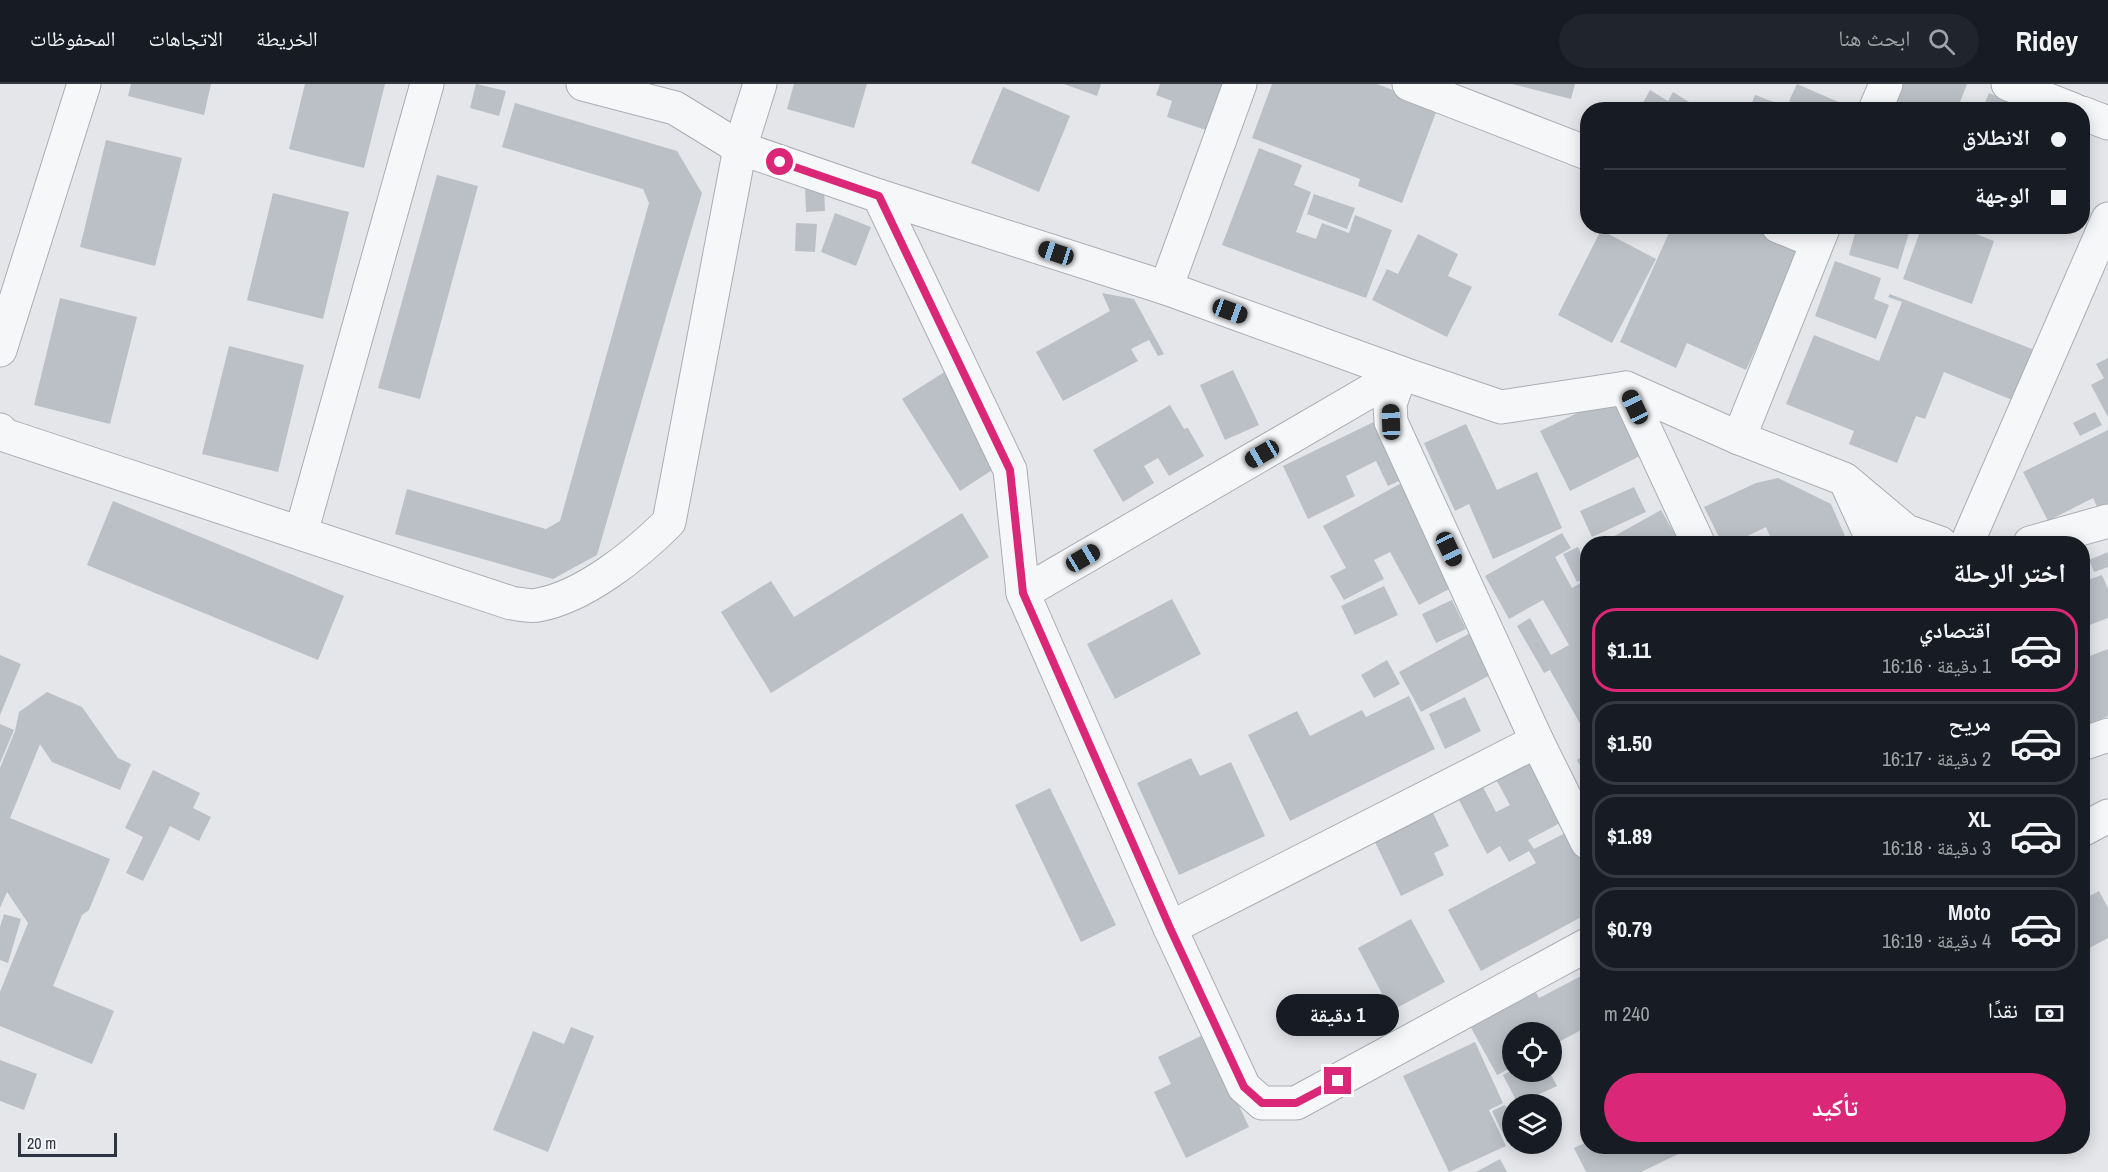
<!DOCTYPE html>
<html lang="ar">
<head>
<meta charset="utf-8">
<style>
  body { margin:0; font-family:"Archivo Narrow","Noto Naskh Arabic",sans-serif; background:#20242c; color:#f1f3f6; direction:rtl; height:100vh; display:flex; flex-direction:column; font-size:22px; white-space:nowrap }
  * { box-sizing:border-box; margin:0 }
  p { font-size:20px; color:#9ea1a6 }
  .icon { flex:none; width:33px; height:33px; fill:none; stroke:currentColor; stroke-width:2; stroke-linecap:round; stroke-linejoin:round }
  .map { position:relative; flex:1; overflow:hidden; direction:ltr }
  .details { position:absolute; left:1580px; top:452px; width:510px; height:618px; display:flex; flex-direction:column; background:#171b24; border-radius:24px; box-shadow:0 3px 15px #0003; direction:rtl }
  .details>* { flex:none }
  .top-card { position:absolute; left:1580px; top:18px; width:510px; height:132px; border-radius:24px; box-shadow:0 3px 15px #0003; direction:rtl; display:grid; align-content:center; height:132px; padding:0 24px; background:#171b24 }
  .tools { position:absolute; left:1502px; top:938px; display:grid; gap:12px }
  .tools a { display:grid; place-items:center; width:60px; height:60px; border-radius:50%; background:#171b24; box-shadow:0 3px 15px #0003; font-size:30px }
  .scale { position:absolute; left:18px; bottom:15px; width:99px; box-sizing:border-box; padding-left:6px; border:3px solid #2d3441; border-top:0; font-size:16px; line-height:21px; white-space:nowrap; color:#2d3441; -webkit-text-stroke:4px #f3f5f8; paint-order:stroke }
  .end { position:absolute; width:27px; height:27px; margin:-14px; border:8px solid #db2777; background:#fff; box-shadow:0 0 0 3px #fff }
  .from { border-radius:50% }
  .bubble { position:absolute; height:42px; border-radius:21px; background:#171b24; box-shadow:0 3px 15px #0003; font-size:20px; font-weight:700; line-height:42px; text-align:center; direction:rtl }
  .car { position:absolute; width:18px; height:36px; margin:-18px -9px; border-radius:8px; box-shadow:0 0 4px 2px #0007; background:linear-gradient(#222 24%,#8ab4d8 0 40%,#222 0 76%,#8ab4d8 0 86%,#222 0) }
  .top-card b { display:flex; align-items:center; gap:21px; height:57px; font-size:22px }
  .top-card b+b { border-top:2px solid #363941 }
  .top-card i { width:15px; height:15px; background:#f1f3f6 }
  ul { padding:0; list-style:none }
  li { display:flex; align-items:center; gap:18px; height:84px; margin:0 12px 9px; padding:0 12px; border:3px solid #363941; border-radius:24px }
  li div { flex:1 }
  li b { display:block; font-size:22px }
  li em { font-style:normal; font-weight:700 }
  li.selected { border-color:#db2777 }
  li>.icon { width:54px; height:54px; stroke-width:1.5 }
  h2 { padding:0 24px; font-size:27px; line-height:72px }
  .pay { display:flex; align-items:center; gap:15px; height:66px; padding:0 24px; font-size:22px }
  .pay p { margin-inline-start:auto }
  .cta { display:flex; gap:12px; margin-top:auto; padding:12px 24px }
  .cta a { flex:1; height:69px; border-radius:36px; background:#db2777; color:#fff; font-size:24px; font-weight:700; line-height:69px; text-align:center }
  header { display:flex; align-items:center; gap:36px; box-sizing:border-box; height:84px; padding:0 30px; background:#171b24; border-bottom:2px solid #363941 }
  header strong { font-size:28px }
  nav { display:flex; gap:33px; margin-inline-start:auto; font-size:21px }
  .search { width:420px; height:54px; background:#20242c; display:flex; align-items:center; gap:15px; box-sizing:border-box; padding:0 21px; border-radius:33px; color:#9ea1a6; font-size:22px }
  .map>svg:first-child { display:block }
  .building { fill:#bbc0c7 }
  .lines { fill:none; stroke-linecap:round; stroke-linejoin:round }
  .minor-casing { stroke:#a9adb4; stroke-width:35 }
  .minor { stroke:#f6f7f9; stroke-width:33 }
  .route { stroke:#db2777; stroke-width:8 }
</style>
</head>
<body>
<header>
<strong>Ridey</strong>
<div class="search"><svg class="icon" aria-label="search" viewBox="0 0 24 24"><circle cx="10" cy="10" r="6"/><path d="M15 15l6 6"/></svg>ابحث هنا</div>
<nav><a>الخريطة</a><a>الاتجاهات</a><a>المحفوظات</a></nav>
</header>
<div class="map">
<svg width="2108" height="1088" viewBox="0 0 2108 1088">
  <rect width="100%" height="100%" fill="#e4e6ea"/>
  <g class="building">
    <path d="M131 0H211L204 31 128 12Z"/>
    <path d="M305 0H385L364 84 289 65Z"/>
    <path d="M476 0 506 7 499 32 470 24Z"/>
    <path d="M794 0H867L854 44 787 25Z"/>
    <path d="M1064 0H1101L1097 12Z"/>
    <path d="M1160 0H1225L1209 47 1167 33 1172 17 1156 11Z"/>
    <path d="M1272 0H1377L1438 23 1402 119 1358 102 1360 95 1252 54Z"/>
    <path d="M1512 0H1575L1571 15Z"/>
    <path d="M1797 0 1843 20 1841 26H1809L1789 17Z"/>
    <path d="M1901 0H1967L1957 26H1890Z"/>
    <path d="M1003 3 1070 32 1039 108 971 79Z"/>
    <path d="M1650 6 1668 17 1673 8 1702 26H1639Z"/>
    <path d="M1989 9 2026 26H1982Z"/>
    <path d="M1755 11 1793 25V26H1749Z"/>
    <path d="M515 19 677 67 702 109 597 471 553 495 395 450 407 405 546 445 560 437 649 119 643 105 502 63Z"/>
    <path d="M106 56 182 74 155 182 80 163Z"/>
    <path d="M1259 64 1302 81 1294 101 1311 108 1296 148 1316 155 1322 139 1349 149 1355 131 1392 146 1366 214 1222 161Z"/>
    <path d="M437 91 478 102 420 315 378 304Z"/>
    <path d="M824 103 825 127 806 128 805 104Z"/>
    <path d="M273 109 349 128 323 235 247 216Z"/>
    <path d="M1314 110 1355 124 1347 145 1307 130Z"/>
    <path d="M835 129 871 143 856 182 821 168Z"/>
    <path d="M796 139 817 140 815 168 795 167Z"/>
    <path d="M1672 142H1731L1741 147 1743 142H1759L1802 162 1746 286 1687 259 1676 284 1620 258Z"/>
    <path d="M1857 142H1911L1898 185 1849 171Z"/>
    <path d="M1922 142H1955L1994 157 1972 220 1903 195Z"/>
    <path d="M1601 146 1656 175 1612 259 1558 231Z"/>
    <path d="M1418 150 1458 170 1448 192 1472 203 1447 253 1372 216 1387 185 1398 190Z"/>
    <path d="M1835 177 1881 194 1874 215 1889 221 1876 255 1815 232Z"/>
    <path d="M1102 209 1134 215 1164 270 1158 272 1149 256 1131 265 1138 277 1063 317 1036 268 1110 227Z"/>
    <path d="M1890 210 2037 267 2017 318 1944 288 1925 335 1916 332 1897 379 1849 360 1854 347 1786 320 1814 251 1879 277 1902 218 1888 213Z"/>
    <path d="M60 214 137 233 110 340 34 321Z"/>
    <path d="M229 262 304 281 278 388 202 370Z"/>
    <path d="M2108 274V333L2091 301 2104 294 2096 280Z"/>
    <path d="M1233 286 1259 341 1225 356 1200 301Z"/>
    <path d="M946 287 1003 379 960 407 902 315Z"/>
    <path d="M1619 309 1648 368 1570 407 1540 347Z"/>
    <path d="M1170 321 1184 345 1188 344 1204 372 1169 392 1158 374 1144 382 1154 399 1123 418 1093 366Z"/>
    <path d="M2095 328 2102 341 2080 352 2073 339Z"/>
    <path d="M1382 334 1410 392 1388 402 1376 377 1346 392 1355 412 1308 435 1283 382Z"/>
    <path d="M1466 340 1497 406 1537 388 1562 444 1493 475 1469 420 1455 427 1424 359Z"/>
    <path d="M2108 346V425L2100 429 2093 414 2048 437 2023 388Z"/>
    <path d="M1778 394 1831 420 1848 459H1773L1766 443 1733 459H1722L1704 423 1756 399Z"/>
    <path d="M1407 396 1462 498 1419 521 1390 468 1374 476 1384 495 1344 516 1330 492 1346 484 1323 442Z"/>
    <path d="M1634 403 1646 428 1592 453 1580 427Z"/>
    <path d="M113 417 344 512 318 576 87 481Z"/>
    <path d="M1661 426 1680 459H1602Z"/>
    <path d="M962 429 989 473 771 609 721 528 771 497 794 533Z"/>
    <path d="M1562 449 1571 464 1555 473 1572 504 1587 495V652L1550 586 1544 589 1517 542 1530 534 1551 571 1569 561 1543 516 1509 535 1485 492Z"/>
    <path d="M1578 463 1587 481V494L1577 498 1563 470Z"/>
    <path d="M2108 468V483L2094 488 2089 476Z"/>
    <path d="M2082 490 2085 497 2102 491 2108 505V534L2082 544Z"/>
    <path d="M1384 502 1398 531 1355 551 1341 522Z"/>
    <path d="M1172 515 1201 570 1115 615 1087 560Z"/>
    <path d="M1452 516 1466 545 1436 559 1422 530Z"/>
    <path d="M1472 548 1494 589 1421 628 1399 588Z"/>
    <path d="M2108 565V632L2082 642V575Z"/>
    <path d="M0 571 21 580 0 631Z"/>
    <path d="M1387 576 1400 600 1374 614 1361 591Z"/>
    <path d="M47 608 82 623 118 674 131 680 120 706 52 678 40 660 10 734 110 775 89 826 82 831 53 902 114 927 92 980 0 942V908L28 839 7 808 0 824V684L15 647 19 628Z"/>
    <path d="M1409 612 1435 665 1290 737 1248 651 1297 627 1310 652 1362 626 1366 633Z"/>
    <path d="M1465 613 1481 647 1445 665 1429 630Z"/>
    <path d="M0 640 14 646 0 679Z"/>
    <path d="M1587 670V695L1577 676Z"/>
    <path d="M1530 673 1564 737 1528 756 1534 765 1579 742 1587 757V830L1481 887 1448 826 1536 779 1529 767 1509 778 1500 762 1487 770 1459 716 1483 703 1496 728 1510 721 1494 692Z"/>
    <path d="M1191 674 1200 692 1231 678 1265 752 1179 791 1137 699Z"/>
    <path d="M153 686 200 709 193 724 211 733 199 757 170 742 143 797 126 789 143 753 125 744Z"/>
    <path d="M1050 704 1116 841 1081 858 1015 721Z"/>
    <path d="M1433 729 1449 762 1434 769 1444 791 1401 812 1375 758Z"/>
    <path d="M2099 807 2108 824V854L2082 868V816Z"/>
    <path d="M4 830 21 835 8 879 0 876V843Z"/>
    <path d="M1411 835 1445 898 1391 927 1358 864Z"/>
    <path d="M1587 889V943L1551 962V948H1512V983L1497 991 1469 940 1534 905 1539 914Z"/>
    <path d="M571 943 594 952 548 1068 493 1046 533 947 564 960Z"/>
    <path d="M1205 950 1249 1043 1186 1074 1154 1008 1171 1000 1158 973Z"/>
    <path d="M1475 958 1503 1019 1489 1026 1506 1062 1449 1088 1403 992Z"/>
    <path d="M0 976 37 990 24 1026 0 1017Z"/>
    <path d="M1511 987H1549L1557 1002 1518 1020 1503 991Z"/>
    <path d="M1505 1021 1512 1035V1056L1507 1058 1492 1027Z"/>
    <path d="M1587 1058V1062H1695L1641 1088H1586L1574 1064Z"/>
    <path d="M1500 1075 1507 1088H1476Z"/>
  </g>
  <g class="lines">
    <defs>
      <g id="minor">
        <path d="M583 0 675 24 740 64 879 112 1010 386 1023 509 1170 844 1244 1003 1262 1019H1296L1587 861"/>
        <path d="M1409 0 1587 69"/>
        <path d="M2008 0 2074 26"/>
        <path d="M1875 26 1886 0"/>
        <path d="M2082 29 2108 39"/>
        <path d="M879 112 1166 204 1401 289 1390 320 1391 338 1537 657 1587 758"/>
        <path d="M1778 142 1817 158"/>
        <path d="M1166 204 1240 0"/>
        <path d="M0 266 84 0"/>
        <path d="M1626 304 1698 459"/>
        <path d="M0 346 4 351 511 519C519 520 530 523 538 521 584 513 637 470 669 438L740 64 760 0"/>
        <path d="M1739 354 1824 142"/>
        <path d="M1848 402 1874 459"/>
        <path d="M301 449 427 0"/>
        <path d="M1967 459 2108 135"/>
        <path d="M2030 459 2108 437"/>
        <path d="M1023 509 1401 289 1501 323 1626 304 1739 354 1844 395 1906 447 1940 459"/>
        <path d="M2082 660 2108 651"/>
        <path d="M2082 746 2108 732"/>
        <path d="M1170 844 1537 657"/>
      </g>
    </defs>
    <use href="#minor" class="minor-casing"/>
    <use href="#minor" class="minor"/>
  </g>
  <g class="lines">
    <path class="route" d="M780 78 879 112 1010 386 1023 509 1170 844 1244 1003 1262 1019H1296L1338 997"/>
  </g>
</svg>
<div class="tools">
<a><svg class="icon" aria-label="locate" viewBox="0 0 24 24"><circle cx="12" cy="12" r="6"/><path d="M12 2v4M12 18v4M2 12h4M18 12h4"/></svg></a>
<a><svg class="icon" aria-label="layers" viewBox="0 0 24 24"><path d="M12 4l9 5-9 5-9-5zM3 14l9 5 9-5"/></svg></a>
</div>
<div class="scale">20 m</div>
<i class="end from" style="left:780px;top:78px"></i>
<i class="end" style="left:1338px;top:997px"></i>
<div class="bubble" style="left:1276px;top:910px;width:123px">1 دقيقة</div>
<i class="car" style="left:1056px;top:169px;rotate:288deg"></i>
<i class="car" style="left:1230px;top:227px;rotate:110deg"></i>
<i class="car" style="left:1635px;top:323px;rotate:335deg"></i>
<i class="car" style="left:1391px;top:338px;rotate:358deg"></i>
<i class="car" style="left:1262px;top:370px;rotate:240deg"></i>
<i class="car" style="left:1449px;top:465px;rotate:155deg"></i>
<i class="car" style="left:1083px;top:474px;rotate:60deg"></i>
<div class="top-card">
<b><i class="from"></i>الانطلاق</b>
<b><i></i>الوجهة</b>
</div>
<section class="details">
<h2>اختر الرحلة</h2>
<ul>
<li class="selected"><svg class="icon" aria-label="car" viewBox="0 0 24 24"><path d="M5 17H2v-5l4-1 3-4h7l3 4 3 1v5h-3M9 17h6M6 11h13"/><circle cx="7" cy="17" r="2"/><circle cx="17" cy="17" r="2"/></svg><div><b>اقتصادي</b><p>1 دقيقة · 16:16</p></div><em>$1.11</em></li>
<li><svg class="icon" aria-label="car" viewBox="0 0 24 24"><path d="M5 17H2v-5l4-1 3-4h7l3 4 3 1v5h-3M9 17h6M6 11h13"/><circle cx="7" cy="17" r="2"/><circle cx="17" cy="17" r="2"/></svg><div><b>مريح</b><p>2 دقيقة · 16:17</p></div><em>$1.50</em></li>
<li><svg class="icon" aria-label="car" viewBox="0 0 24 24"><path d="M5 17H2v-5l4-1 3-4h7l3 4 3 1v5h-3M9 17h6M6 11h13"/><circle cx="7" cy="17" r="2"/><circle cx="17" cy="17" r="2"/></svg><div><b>XL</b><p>3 دقيقة · 16:18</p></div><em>$1.89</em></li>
<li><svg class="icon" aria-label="car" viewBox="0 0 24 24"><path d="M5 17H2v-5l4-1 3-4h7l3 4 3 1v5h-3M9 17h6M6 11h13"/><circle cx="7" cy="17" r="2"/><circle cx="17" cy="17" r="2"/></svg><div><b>Moto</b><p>4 دقيقة · 16:19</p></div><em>$0.79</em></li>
</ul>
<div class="pay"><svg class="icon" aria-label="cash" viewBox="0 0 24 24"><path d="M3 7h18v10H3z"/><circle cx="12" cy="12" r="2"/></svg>نقدًا<p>240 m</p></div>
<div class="cta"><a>تأكيد</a></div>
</section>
</div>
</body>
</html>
